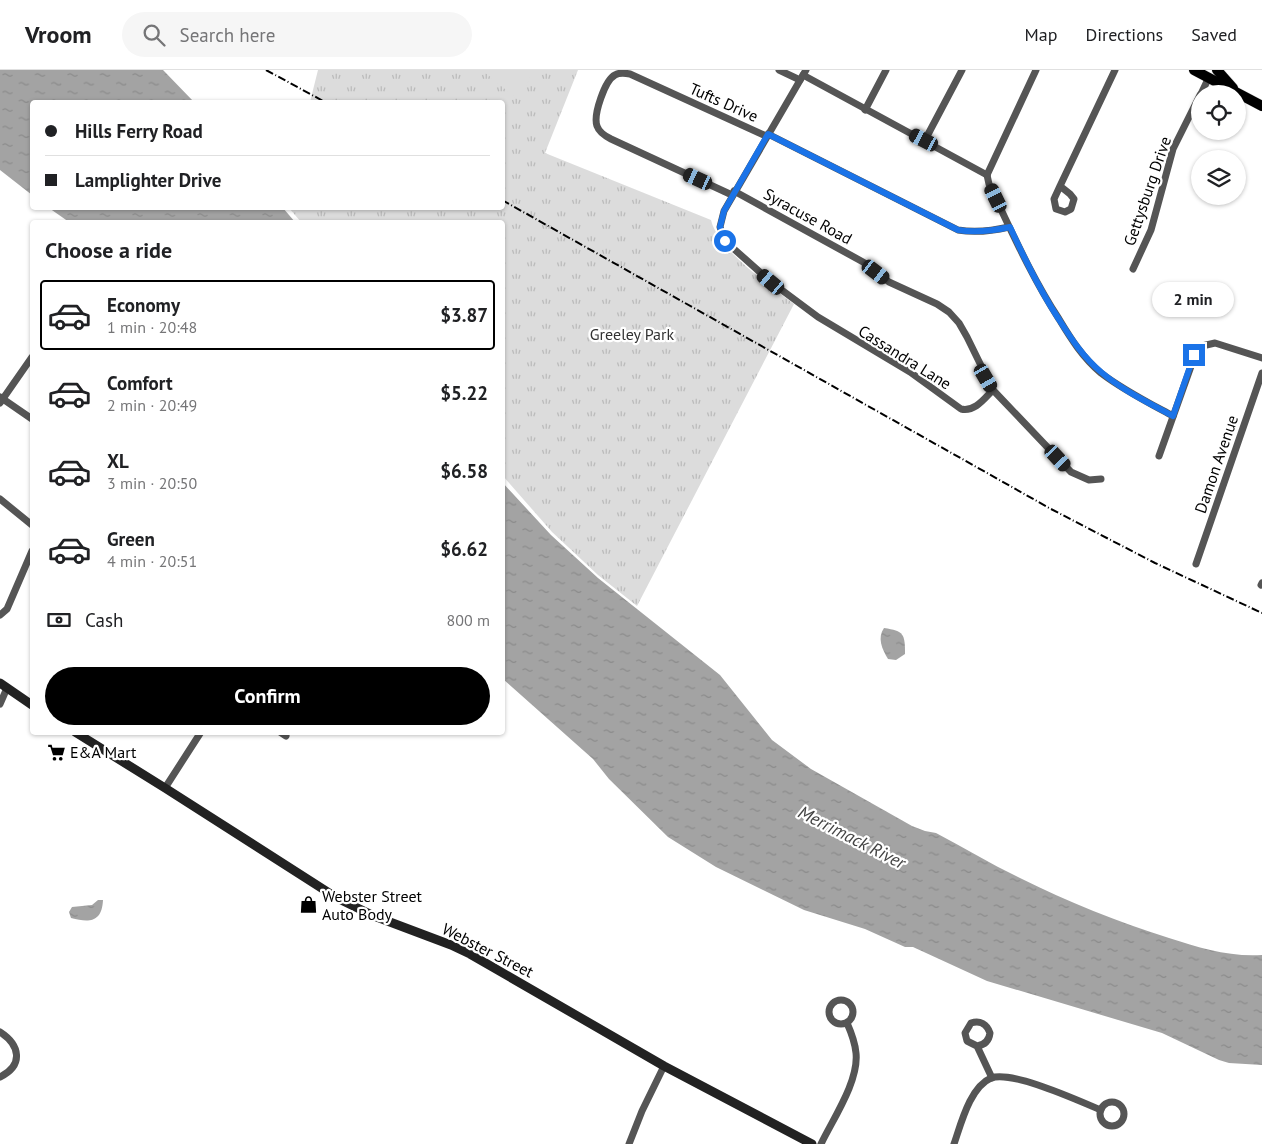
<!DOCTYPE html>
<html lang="en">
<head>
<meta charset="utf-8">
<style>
  body { margin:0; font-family:"PT Sans",sans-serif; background:#f6f6f6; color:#202124; height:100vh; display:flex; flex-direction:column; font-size:19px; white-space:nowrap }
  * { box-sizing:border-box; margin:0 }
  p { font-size:16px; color:#757577 }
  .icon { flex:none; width:28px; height:28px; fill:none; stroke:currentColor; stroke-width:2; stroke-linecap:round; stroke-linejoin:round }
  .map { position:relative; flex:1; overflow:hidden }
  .panel { position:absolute; left:30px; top:150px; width:475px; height:515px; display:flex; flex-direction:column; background:#fff; border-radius:5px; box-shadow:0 1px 4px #0004 }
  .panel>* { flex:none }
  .hud { position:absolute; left:30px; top:30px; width:475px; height:110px; border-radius:5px; box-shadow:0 1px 4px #0004; display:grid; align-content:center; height:110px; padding:0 15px; background:#fff }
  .tools { position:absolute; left:1191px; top:15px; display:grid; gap:10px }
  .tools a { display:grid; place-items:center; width:55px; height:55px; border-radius:50%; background:#fff; box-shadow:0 1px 4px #0004; font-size:25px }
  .end { position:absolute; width:22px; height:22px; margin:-11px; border:6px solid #1a73e8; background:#fff; box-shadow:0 0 0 2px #fff }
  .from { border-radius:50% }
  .bubble { position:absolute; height:35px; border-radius:18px; background:#fff; box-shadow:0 1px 4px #0004; font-size:16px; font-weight:600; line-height:35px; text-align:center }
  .car { position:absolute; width:15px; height:30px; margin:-15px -8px; border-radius:6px; box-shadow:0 0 4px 1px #0007; background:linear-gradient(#222 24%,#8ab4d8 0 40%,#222 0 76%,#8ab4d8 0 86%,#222 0) }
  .hud b { display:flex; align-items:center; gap:18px; height:48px; font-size:19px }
  .hud b+b { border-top:1px solid #e0e0e0 }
  .hud i { width:12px; height:12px; background:#202124 }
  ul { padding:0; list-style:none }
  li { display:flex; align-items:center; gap:15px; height:70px; margin:0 10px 8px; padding:0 5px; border:2px solid transparent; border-radius:5px }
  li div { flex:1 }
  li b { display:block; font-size:19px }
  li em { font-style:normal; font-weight:600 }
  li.selected { border-color:#000 }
  li>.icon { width:45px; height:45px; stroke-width:1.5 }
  h2 { padding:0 15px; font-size:22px; line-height:60px }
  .pay { display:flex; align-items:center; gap:12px; height:55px; padding:0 15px; font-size:19px }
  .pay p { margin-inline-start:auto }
  .action { display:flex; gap:10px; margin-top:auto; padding:10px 15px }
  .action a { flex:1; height:58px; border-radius:30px; background:#000; color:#fff; font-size:20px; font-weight:600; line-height:58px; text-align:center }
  header { display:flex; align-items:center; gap:30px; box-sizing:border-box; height:70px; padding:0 25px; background:#fff; border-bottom:1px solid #e0e0e0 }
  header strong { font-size:24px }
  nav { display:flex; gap:28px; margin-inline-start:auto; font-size:18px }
  .search { width:350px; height:45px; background:#f6f6f6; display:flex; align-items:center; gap:12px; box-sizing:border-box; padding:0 18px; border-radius:28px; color:#757577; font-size:19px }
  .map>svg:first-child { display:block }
  .park { fill:url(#park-tufts) }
  .pitch { fill:#dcdcdc }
  .water { fill:url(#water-ripples) }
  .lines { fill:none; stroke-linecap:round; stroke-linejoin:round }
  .primary-casing { stroke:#dbdbdb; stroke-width:11 }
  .minor { stroke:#555; stroke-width:7 }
  .secondary { stroke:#222; stroke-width:9 }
  .primary { stroke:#000; stroke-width:10 }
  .rail { stroke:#000; stroke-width:2; stroke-dasharray:8 2.5 1 2.5; stroke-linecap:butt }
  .route { stroke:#1a73e8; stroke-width:6 }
  .labels { text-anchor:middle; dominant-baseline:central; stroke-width:4.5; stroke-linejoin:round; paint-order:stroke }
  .street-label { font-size:16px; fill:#000; stroke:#fff }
  .park-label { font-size:16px; fill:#333; stroke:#fff }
  .poi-label { font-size:16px; fill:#000; stroke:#fff; text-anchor:start }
  .water-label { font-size:18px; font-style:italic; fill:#444; stroke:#fff }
</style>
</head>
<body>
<header>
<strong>Vroom</strong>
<div class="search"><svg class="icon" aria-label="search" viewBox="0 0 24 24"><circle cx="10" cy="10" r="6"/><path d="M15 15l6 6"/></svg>Search here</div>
<nav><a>Map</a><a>Directions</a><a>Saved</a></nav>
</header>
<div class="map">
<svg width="1262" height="1074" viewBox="0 0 1262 1074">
  <defs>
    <pattern id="park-tufts" width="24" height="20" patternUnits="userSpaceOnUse" patternTransform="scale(1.25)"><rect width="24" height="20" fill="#dcdcdc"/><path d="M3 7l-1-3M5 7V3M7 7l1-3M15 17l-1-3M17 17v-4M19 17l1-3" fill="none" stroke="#bbb"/></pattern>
    <pattern id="water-ripples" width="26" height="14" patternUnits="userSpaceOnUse" patternTransform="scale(1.25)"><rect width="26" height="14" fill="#a3a3a3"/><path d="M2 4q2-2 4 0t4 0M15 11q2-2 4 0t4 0" fill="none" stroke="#8b8b8b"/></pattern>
  </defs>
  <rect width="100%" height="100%" fill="#fff"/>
  <path class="park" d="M318 0H578L545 83 711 150C718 180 769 215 794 234L637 536 598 505 552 462 503 406 502 152H301L289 138H502V32H310Z"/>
  <path class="pitch" d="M482 0H533L525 19 517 29Z"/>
  <g class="water">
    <path d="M0 0H163L194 32H32V125L0 100Z"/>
    <path d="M49 138H283L295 152H69Z"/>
    <path d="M502 412 551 465 598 508 720 605 772 670 811 699 912 756 925 761 936 763C964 778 991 794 1020 808 1068 832 1118 852 1169 868 1200 878 1229 887 1262 885V995L1229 993 1219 990 1162 963 987 911 913 877H905L865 859 804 840 716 797 668 767 609 709 593 689 503 609Z"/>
    <path d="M884 558C904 561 905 564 905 584L896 590 888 589C882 579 877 568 884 558Z"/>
    <path d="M98 830H103C102 852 90 853 71 848L69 842 72 837 92 835Z"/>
  </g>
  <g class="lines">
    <defs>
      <g id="primary">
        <path d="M1194 0 1262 36"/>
        <path d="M1217 0 1233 18"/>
      </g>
    </defs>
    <use href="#primary" class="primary-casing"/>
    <g class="minor">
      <path d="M779 0 800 10"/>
      <path d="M806 0 724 141 720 157 725 171 771 212 818 247 910 302 961 339C975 342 984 329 993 320"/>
      <path d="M803 5 987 105"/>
      <path d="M1201 24 1209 7"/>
      <path d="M865 40 886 0"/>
      <path d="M768 64 958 160C976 163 992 161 1009 157"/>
      <path d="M925 70 962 0"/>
      <path d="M987 105 989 114C1011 160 1031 206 1059 249 1071 269 1083 288 1101 303 1123 320 1149 333 1173 346"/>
      <path d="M987 105 1036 0"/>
      <path d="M1060 116 1070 124 1074 129 1071 139 1065 142 1056 139 1054 129 1060 116 1115 0"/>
      <path d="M734 121 863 192 889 212 937 234 949 242 959 253 967 267 993 320 1071 402 1089 410 1101 409"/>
      <path d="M732 125 611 69C605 66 599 62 597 56 593 45 605 10 615 5 620 2 625 3 630 4L766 66"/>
      <path d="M1133 199 1151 160 1173 79 1200 25"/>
      <path d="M0 327 32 349"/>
      <path d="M0 333 32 287"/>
      <path d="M1159 386 1195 285 1202 276 1215 273 1262 288"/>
      <path d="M0 429 32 455"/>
      <path d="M1196 494 1262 303"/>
      <path d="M1261 515 1262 513"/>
      <path d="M0 545 7 539 32 481"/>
      <path d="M0 634 7 618"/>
      <path d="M280 662 286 666"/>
      <path d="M165 718 201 662"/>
      <circle cx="841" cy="942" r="12"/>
      <path d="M0 962C20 975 24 995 0 1007"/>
      <path d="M977 976 967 971 965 963 971 953C980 950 987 954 990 963 989 971 985 975 977 976L992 1008"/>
      <circle cx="1112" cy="1044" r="12"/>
      <path d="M629 1074 642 1041 664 996"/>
      <path d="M821 1074C833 1049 859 1011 856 983 855 972 851 962 847 953"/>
      <path d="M954 1074C961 1054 970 1017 991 1008 1012 1000 1079 1031 1101 1040"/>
    </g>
    <g class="secondary">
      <path d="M0 613 32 635"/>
      <path d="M75 662 165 718 337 828 374 846 451 875 470 884 664 996 812 1074"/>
    </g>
    <use href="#primary" class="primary"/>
    <g class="rail">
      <path d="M266 0 325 32"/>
      <path d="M502 130 1051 439 1155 493 1262 543"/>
    </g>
  </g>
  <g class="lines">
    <path class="route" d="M725 171 720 157 724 141 768 64 958 160C976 163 992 161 1010 157 1025 190 1040 221 1060 251 1072 270 1084 288 1101 302 1122 320 1149 333 1173 346L1194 285"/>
  </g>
  <defs>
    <symbol id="supermarket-bare" viewBox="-9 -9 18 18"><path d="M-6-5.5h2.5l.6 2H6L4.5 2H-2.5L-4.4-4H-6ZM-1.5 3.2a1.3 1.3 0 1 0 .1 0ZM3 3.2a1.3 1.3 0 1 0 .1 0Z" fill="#000" stroke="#fff" stroke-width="2.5" paint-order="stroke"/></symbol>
    <symbol id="shop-bare" viewBox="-9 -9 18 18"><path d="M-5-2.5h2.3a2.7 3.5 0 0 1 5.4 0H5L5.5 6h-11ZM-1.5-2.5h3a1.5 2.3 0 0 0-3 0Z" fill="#000" stroke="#fff" stroke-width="2.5" paint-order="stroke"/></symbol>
  </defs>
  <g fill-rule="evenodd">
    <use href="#supermarket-bare" x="44" y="670" width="25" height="25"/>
    <use href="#shop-bare" x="296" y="822" width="25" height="25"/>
  </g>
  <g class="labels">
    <g class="street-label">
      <text transform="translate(724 32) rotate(24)">Tufts Drive</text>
      <text transform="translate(1147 121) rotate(-71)">Gettysburg Drive</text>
      <text transform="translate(808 146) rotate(29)">Syracuse Road</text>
      <text transform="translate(905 287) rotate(32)">Cassandra Lane</text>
      <text transform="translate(1216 394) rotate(-71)">Damon Avenue</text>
      <text transform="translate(488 880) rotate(27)">Webster Street</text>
    </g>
    <g class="park-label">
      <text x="632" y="264">Greeley Park</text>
    </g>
    <g class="poi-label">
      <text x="70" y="682">E&amp;A Mart</text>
      <text x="322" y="826">Webster Street<tspan x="322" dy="18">Auto Body</tspan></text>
    </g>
    <g class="water-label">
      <text transform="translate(852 767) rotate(27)">Merrimack River</text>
    </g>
  </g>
</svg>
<div class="tools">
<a><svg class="icon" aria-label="locate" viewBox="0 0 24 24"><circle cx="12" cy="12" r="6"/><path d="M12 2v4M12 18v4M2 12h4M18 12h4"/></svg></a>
<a><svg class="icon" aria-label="layers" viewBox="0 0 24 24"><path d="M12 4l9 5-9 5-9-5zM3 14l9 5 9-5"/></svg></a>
</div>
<i class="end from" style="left:725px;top:171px"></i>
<i class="end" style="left:1194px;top:285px"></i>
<div class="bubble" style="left:1152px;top:212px;width:82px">2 min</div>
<i class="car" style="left:924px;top:70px;rotate:297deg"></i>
<i class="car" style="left:698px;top:109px;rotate:295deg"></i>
<i class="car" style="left:996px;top:128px;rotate:334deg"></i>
<i class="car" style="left:876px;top:202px;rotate:127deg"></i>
<i class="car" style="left:771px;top:212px;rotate:310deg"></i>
<i class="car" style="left:986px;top:308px;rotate:150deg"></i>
<i class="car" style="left:1058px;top:388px;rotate:137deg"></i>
<div class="hud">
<b><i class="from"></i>Hills Ferry Road</b>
<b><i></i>Lamplighter Drive</b>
</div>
<section class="panel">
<h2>Choose a ride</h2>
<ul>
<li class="selected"><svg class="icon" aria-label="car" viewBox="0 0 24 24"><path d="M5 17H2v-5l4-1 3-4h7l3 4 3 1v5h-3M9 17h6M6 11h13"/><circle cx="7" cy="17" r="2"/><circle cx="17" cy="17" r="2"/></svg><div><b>Economy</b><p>1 min · 20:48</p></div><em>$3.87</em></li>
<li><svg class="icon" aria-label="car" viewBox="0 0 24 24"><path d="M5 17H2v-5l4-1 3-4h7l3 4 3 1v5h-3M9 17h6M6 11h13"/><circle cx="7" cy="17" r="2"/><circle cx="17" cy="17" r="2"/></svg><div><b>Comfort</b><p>2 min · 20:49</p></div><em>$5.22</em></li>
<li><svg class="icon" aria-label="car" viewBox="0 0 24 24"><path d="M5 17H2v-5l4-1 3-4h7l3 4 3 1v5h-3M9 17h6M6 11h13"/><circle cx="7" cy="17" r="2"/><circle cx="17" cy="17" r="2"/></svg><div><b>XL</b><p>3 min · 20:50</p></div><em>$6.58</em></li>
<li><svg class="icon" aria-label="car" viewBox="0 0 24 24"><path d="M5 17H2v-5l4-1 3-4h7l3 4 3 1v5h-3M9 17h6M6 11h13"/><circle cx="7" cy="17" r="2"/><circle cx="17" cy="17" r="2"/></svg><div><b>Green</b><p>4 min · 20:51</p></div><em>$6.62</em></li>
</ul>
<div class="pay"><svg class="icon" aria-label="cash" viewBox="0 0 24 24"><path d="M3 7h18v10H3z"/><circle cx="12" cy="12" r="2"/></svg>Cash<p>800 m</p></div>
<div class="action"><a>Confirm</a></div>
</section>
</div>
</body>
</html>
